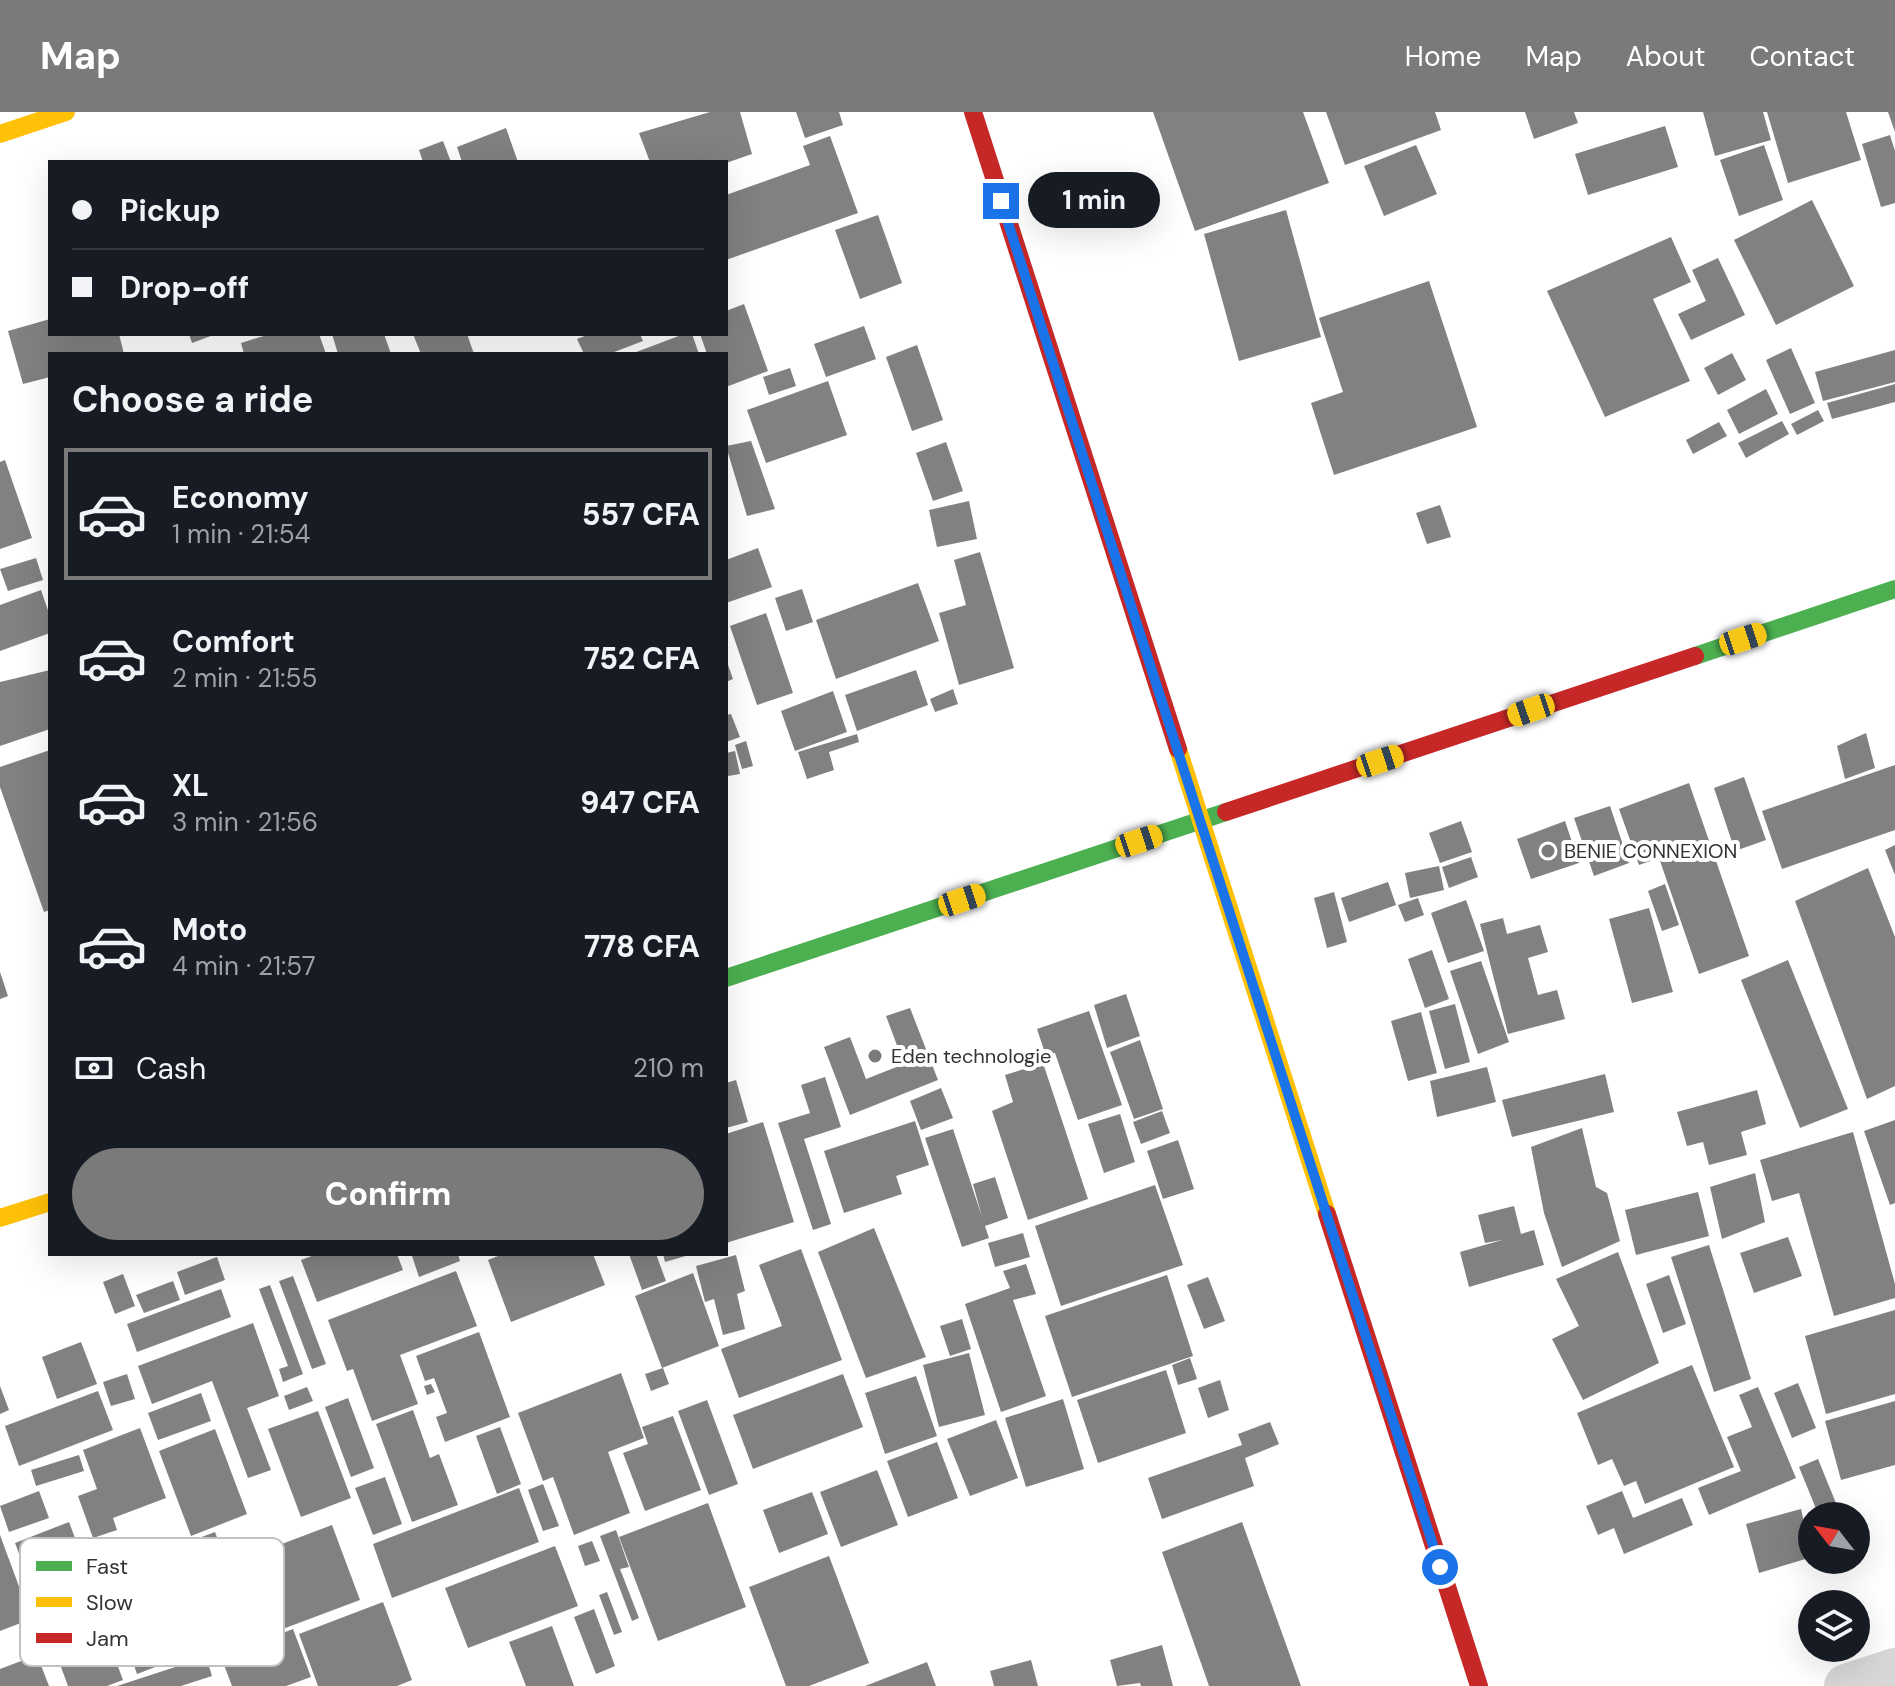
<!DOCTYPE html>
<html lang="en">
<head>
<meta charset="utf-8">
<style>
  body { margin:0; font-family:"DM Sans",sans-serif; background:#20242c; color:#f1f3f6; height:100vh; display:flex; flex-direction:column; font-size:30px; white-space:nowrap }
  * { box-sizing:border-box; margin:0 }
  p { font-size:26px; color:#9ea1a6 }
  .icon { flex:none; width:44px; height:44px; fill:none; stroke:currentColor; stroke-width:2; stroke-linecap:round; stroke-linejoin:round }
  .map { position:relative; flex:1; overflow:hidden }
  .panel { position:absolute; left:48px; top:240px; width:680px; height:904px; display:flex; flex-direction:column; background:#171b24; border-radius:0px; box-shadow:0 8px 32px #0002 }
  .panel>* { flex:none }
  .banner { position:absolute; left:48px; top:48px; width:680px; height:176px; border-radius:0px; box-shadow:0 8px 32px #0002; display:grid; align-content:center; height:176px; padding:0 24px; background:#171b24 }
  .needle { width:52px; rotate:301deg }
  .tools { position:absolute; left:1798px; top:1390px; display:grid; gap:16px }
  .tools a { display:grid; place-items:center; width:72px; height:72px; border-radius:50%; background:#171b24; box-shadow:0 8px 32px #0002; font-size:40px }
  .end { position:absolute; width:36px; height:36px; margin:-18px; border:10px solid #1a73e8; background:#fff; box-shadow:0 0 0 4px #fff }
  .from { border-radius:50% }
  .bubble { position:absolute; height:56px; border-radius:28px; background:#171b24; box-shadow:0 8px 32px #0002; font-size:26px; font-weight:800; line-height:56px; text-align:center }
  .car { position:absolute; width:24px; height:48px; margin:-24px -12px; border-radius:10px; box-shadow:0 0 6px 2px #0007; background:linear-gradient(#f5c518 24%,#345 0 40%,#f5c518 0 76%,#345 0 86%,#f5c518 0) }
  .banner b { display:flex; align-items:center; gap:28px; height:76px; font-size:30px }
  .banner b+b { border-top:2px solid #363941 }
  .banner i { width:20px; height:20px; background:#f1f3f6 }
  ul { padding:0; list-style:none }
  li { display:flex; align-items:center; gap:24px; height:132px; margin:0 16px 12px; padding:0 8px; border:4px solid transparent; border-radius:0px }
  li div { flex:1 }
  li b { display:block; font-size:30px }
  li em { font-style:normal; font-weight:800 }
  li.selected { border-color:#7a7a7a }
  li>.icon { width:72px; height:72px; stroke-width:1.5 }
  h2 { padding:0 24px; font-size:36px; line-height:96px }
  .pay { display:flex; align-items:center; gap:20px; height:88px; padding:0 24px; font-size:30px }
  .pay p { margin-inline-start:auto }
  .primary-button { display:flex; gap:16px; margin-top:auto; padding:16px 24px }
  .primary-button a { flex:1; height:92px; border-radius:48px; background:#7a7a7a; color:#fff; font-size:32px; font-weight:800; line-height:92px; text-align:center }
  header { display:flex; align-items:center; gap:48px; box-sizing:border-box; height:112px; padding:0 40px; background:#7a7a7a; color:#fff }
  header strong { font-size:38px }
  nav { display:flex; gap:44px; margin-inline-start:auto; font-size:28px }
  .map>svg:first-child { display:block }
  .building { fill:#818181 }
  .lines { fill:none; stroke-linecap:round; stroke-linejoin:round }
  .street { stroke:#d7d7d7; stroke-width:44 }
  .fast { stroke:#4caf50; stroke-width:18 }
  .slow { stroke:#ffc107; stroke-width:18 }
  .jam { stroke:#c62828; stroke-width:18 }
  .route { stroke:#1a73e8; stroke-width:10 }
  .poi-dot { fill:#7a7a7a; stroke:#fff; stroke-width:3 }
  .labels { text-anchor:middle; dominant-baseline:central; stroke-width:8; stroke-linejoin:round; paint-order:stroke }
  .poi-label { font-size:20px; fill:#333; stroke:#fff; text-anchor:start }
  .key { fill:#fff; stroke:#c2c2c2; stroke-width:2 }
  .key-label { font-size:22px; fill:#333 }
</style>
</head>
<body>
<header>
<strong>Map</strong>
<nav><a>Home</a><a>Map</a><a>About</a><a>Contact</a></nav>
</header>
<div class="map">
<svg width="1895" height="1574" viewBox="0 0 1895 1574">
  <rect width="100%" height="100%" fill="#fff"/>
  <g class="building">
    <path d="M710 0H740L752 42 726 51 650 50 639 21Z"/>
    <path d="M796 0H839L843 13 805 26Z"/>
    <path d="M1153 0H1303L1329 71 1195 119Z"/>
    <path d="M1326 0H1435L1441 18 1345 53Z"/>
    <path d="M1525 0H1574L1578 11 1534 27Z"/>
    <path d="M1703 0H1763L1771 28 1715 44Z"/>
    <path d="M1767 0H1846L1861 48 1788 71Z"/>
    <path d="M1888 0H1895V20Z"/>
    <path d="M1665 14 1678 55 1588 83 1575 42Z"/>
    <path d="M506 16 518 50H462L457 35Z"/>
    <path d="M1890 23 1895 39V91L1881 95 1862 32Z"/>
    <path d="M830 24 858 101 726 148V83L810 53 803 34Z"/>
    <path d="M443 29 451 50H423L419 38Z"/>
    <path d="M1416 33 1437 82 1384 104 1364 54Z"/>
    <path d="M1764 33 1783 88 1739 104 1720 48Z"/>
    <path d="M1812 88 1854 174 1776 213 1734 128Z"/>
    <path d="M1286 98 1321 225 1239 249 1204 122Z"/>
    <path d="M878 103 902 171 860 187 835 118Z"/>
    <path d="M1671 125 1691 170 1653 187 1690 269 1605 305 1547 179Z"/>
    <path d="M1718 146 1745 203 1691 228 1678 202 1706 189 1692 158Z"/>
    <path d="M1429 169 1477 315 1334 363 1311 291 1343 280 1319 206Z"/>
    <path d="M744 192 768 259 726 275V242H707L700 222H726V199Z"/>
    <path d="M50 207V222H119L124 242H50V265L23 272 8 219Z"/>
    <path d="M864 214 876 247 826 265 814 232Z"/>
    <path d="M189 222H216L192 231Z"/>
    <path d="M270 222H319L326 242H244L241 231Z"/>
    <path d="M332 222H384L391 242H338Z"/>
    <path d="M413 222H467L474 242H421Z"/>
    <path d="M590 222H640L643 229 609 242H584L577 227Z"/>
    <path d="M684 222H692L699 242H631Z"/>
    <path d="M917 233 943 308 912 319 886 245Z"/>
    <path d="M1791 236 1815 291 1790 302 1766 248Z"/>
    <path d="M1895 238V270L1823 289 1815 260Z"/>
    <path d="M1732 241 1746 268 1718 283 1704 256Z"/>
    <path d="M790 256 796 274 769 283 763 265Z"/>
    <path d="M828 269 847 323 766 351 747 298Z"/>
    <path d="M1895 272V290L1832 307 1827 291Z"/>
    <path d="M1766 277 1778 302 1739 322 1727 298Z"/>
    <path d="M1818 298 1824 309 1797 323 1791 312Z"/>
    <path d="M1782 309 1789 322 1746 346 1738 331Z"/>
    <path d="M1719 310 1727 324 1693 342 1686 328Z"/>
    <path d="M751 329 775 397 747 404 726 334Z"/>
    <path d="M946 330 963 379 933 389 916 341Z"/>
    <path d="M5 348 32 426 0 437V350Z"/>
    <path d="M969 389 977 427 937 435 929 398Z"/>
    <path d="M1440 393 1451 425 1427 432 1416 401Z"/>
    <path d="M758 436 772 475 726 491V448Z"/>
    <path d="M980 440 1014 556 959 573 939 501 966 493 954 448Z"/>
    <path d="M36 446 43 468 8 479 0 457Z"/>
    <path d="M918 471 939 529 836 567 816 508Z"/>
    <path d="M802 477 813 510 786 519 775 486Z"/>
    <path d="M41 478 50 504V521L0 539V493Z"/>
    <path d="M766 501 793 581 757 593 730 514Z"/>
    <path d="M726 547 733 567 726 570Z"/>
    <path d="M50 558V617L0 634V570Z"/>
    <path d="M916 558 928 593 857 619 845 583Z"/>
    <path d="M953 577 958 592 935 600 930 587Z"/>
    <path d="M833 579 847 620 795 639 781 599Z"/>
    <path d="M731 602 740 625 726 630V603Z"/>
    <path d="M1866 621 1875 656 1845 667 1837 634Z"/>
    <path d="M857 622 859 630 829 640 834 658 807 667 798 640Z"/>
    <path d="M746 629 753 654 742 657 735 633Z"/>
    <path d="M50 638V798L44 800 0 675V655Z"/>
    <path d="M735 639 740 662 728 664 726 641Z"/>
    <path d="M1895 653V718L1782 757 1762 699Z"/>
    <path d="M1744 665 1766 728 1735 739 1714 676Z"/>
    <path d="M1689 671 1749 844 1699 862 1659 746 1639 753 1619 697Z"/>
    <path d="M1610 694 1629 751 1594 764 1574 706Z"/>
    <path d="M1461 709 1472 740 1440 751 1429 721Z"/>
    <path d="M1565 709 1579 751 1531 767 1517 727Z"/>
    <path d="M1895 733V763L1885 738Z"/>
    <path d="M1471 745 1478 765 1449 776 1442 755Z"/>
    <path d="M1439 754 1444 778 1410 786 1405 761Z"/>
    <path d="M1868 756 1895 825V974L1867 987 1795 789Z"/>
    <path d="M1388 770 1396 793 1349 810 1341 786Z"/>
    <path d="M1665 772 1679 813 1662 819 1648 779Z"/>
    <path d="M1334 780 1347 830 1327 836 1314 786Z"/>
    <path d="M1418 786 1424 803 1405 810 1398 793Z"/>
    <path d="M1466 788 1484 839 1448 851 1431 801Z"/>
    <path d="M1649 796 1673 880 1632 891 1609 807Z"/>
    <path d="M1503 806 1507 822 1540 813 1548 840 1528 846 1538 883 1557 878 1565 907 1508 922 1480 812Z"/>
    <path d="M1432 838 1449 887 1425 896 1408 847Z"/>
    <path d="M1788 848 1848 997 1800 1016 1741 868Z"/>
    <path d="M1481 849 1509 930 1478 942 1450 859Z"/>
    <path d="M0 860 8 884 0 887Z"/>
    <path d="M1126 882 1140 924 1107 936 1094 893Z"/>
    <path d="M1455 892 1470 950 1445 957 1429 899Z"/>
    <path d="M910 896 938 968 850 1003 824 935 850 925 866 967 904 952 886 904Z"/>
    <path d="M1089 899 1122 993 1078 1008 1055 941 1046 944 1037 917Z"/>
    <path d="M1421 900 1437 961 1408 969 1391 909Z"/>
    <path d="M1140 928 1163 997 1134 1007 1110 940Z"/>
    <path d="M1043 951 1088 1087 1028 1108 992 999 1013 990 1005 963Z"/>
    <path d="M1487 955 1496 990 1437 1005 1430 969Z"/>
    <path d="M1605 962 1614 1000 1512 1025 1502 988Z"/>
    <path d="M825 965 841 1015 804 1027 831 1112 813 1118 778 1011 810 1001 801 973Z"/>
    <path d="M736 968 748 1010 726 1016V971Z"/>
    <path d="M941 976 953 1006 921 1018 910 989Z"/>
    <path d="M1757 978 1766 1012 1741 1020 1747 1043 1709 1053 1703 1030 1687 1034 1677 1000Z"/>
    <path d="M1162 999 1170 1021 1141 1032 1133 1010Z"/>
    <path d="M1120 1002 1135 1050 1104 1061 1088 1012Z"/>
    <path d="M1895 1008V1091L1890 1093 1864 1019Z"/>
    <path d="M915 1009 929 1053 896 1064 902 1082 844 1101 824 1039Z"/>
    <path d="M763 1010 794 1110 726 1131V1022Z"/>
    <path d="M1582 1016 1596 1075 1607 1081 1620 1129 1562 1155 1544 1101 1531 1035Z"/>
    <path d="M953 1017 982 1105 973 1072 995 1065 1008 1106 985 1114 989 1126 962 1135 925 1026Z"/>
    <path d="M1853 1020 1895 1172V1186L1834 1204 1799 1081 1772 1089 1760 1048Z"/>
    <path d="M1178 1028 1194 1077 1163 1087 1147 1039Z"/>
    <path d="M1755 1061 1765 1110 1722 1127 1710 1075Z"/>
    <path d="M1155 1073 1183 1153 1061 1194 1035 1114Z"/>
    <path d="M1698 1080 1709 1124 1636 1143 1625 1098Z"/>
    <path d="M1514 1094 1521 1122 1534 1118 1544 1153 1469 1175 1460 1140 1502 1128 1485 1131 1478 1103Z"/>
    <path d="M874 1116 926 1245 866 1266 818 1140Z"/>
    <path d="M1023 1121 1030 1145 995 1155 988 1131Z"/>
    <path d="M1788 1125 1802 1164 1754 1181 1740 1141Z"/>
    <path d="M1709 1133 1751 1267 1714 1280 1671 1145Z"/>
    <path d="M801 1137 842 1248 739 1286 721 1237 782 1214 759 1153Z"/>
    <path d="M1618 1140 1659 1251 1583 1288 1552 1227 1579 1214 1556 1167Z"/>
    <path d="M317 1142H397L403 1158 317 1190 301 1148Z"/>
    <path d="M416 1142H458L460 1149 419 1165 412 1144Z"/>
    <path d="M503 1142H593L605 1173 511 1210 488 1148Z"/>
    <path d="M629 1142H656L666 1169 642 1178Z"/>
    <path d="M663 1142H689V1143L665 1150Z"/>
    <path d="M736 1143 745 1179 737 1182 745 1217 723 1223 714 1187 705 1190 696 1154Z"/>
    <path d="M217 1145 225 1168 185 1183 177 1160Z"/>
    <path d="M1026 1152 1036 1182 1013 1188 1046 1284 1001 1300 965 1192 1010 1176 1003 1159Z"/>
    <path d="M456 1159 477 1214 400 1243 418 1292 372 1309 353 1257 347 1259 328 1208Z"/>
    <path d="M693 1161 719 1234 662 1256 635 1184Z"/>
    <path d="M123 1162 135 1194 115 1202 103 1170Z"/>
    <path d="M1167 1163 1193 1244 1072 1285 1045 1204Z"/>
    <path d="M1669 1163 1686 1212 1663 1221 1646 1172Z"/>
    <path d="M293 1164 326 1252 312 1257 279 1169Z"/>
    <path d="M1208 1165 1225 1209 1204 1217 1187 1173Z"/>
    <path d="M173 1169 180 1188 144 1201 136 1183Z"/>
    <path d="M270 1173 303 1262 283 1270 279 1257 288 1254 259 1177Z"/>
    <path d="M221 1177 231 1205 137 1240 127 1212Z"/>
    <path d="M1895 1198V1282L1826 1302 1805 1224Z"/>
    <path d="M962 1207 971 1237 950 1244 940 1214Z"/>
    <path d="M253 1211 279 1284 247 1296 271 1358 248 1366 212 1269 152 1292 138 1254Z"/>
    <path d="M479 1220 510 1305 445 1330 436 1305 447 1301 434 1266 425 1269 416 1244Z"/>
    <path d="M81 1230 97 1272 57 1287 42 1245Z"/>
    <path d="M969 1241 985 1303 939 1315 923 1253Z"/>
    <path d="M1190 1246 1197 1267 1178 1273 1172 1253Z"/>
    <path d="M1692 1253 1734 1355 1645 1392 1636 1369 1624 1374 1612 1347 1598 1353 1577 1301Z"/>
    <path d="M663 1256 669 1272 651 1279 645 1262Z"/>
    <path d="M1166 1258 1186 1321 1098 1351 1077 1288Z"/>
    <path d="M621 1261 644 1326 608 1340 630 1401 574 1423 553 1365 543 1369 518 1301Z"/>
    <path d="M127 1262 135 1287 111 1294 103 1270Z"/>
    <path d="M843 1262 863 1315 753 1357 733 1303Z"/>
    <path d="M916 1264 937 1324 885 1342 865 1281Z"/>
    <path d="M1220 1268 1229 1298 1208 1306 1198 1276Z"/>
    <path d="M1798 1271 1816 1316 1792 1326 1774 1281Z"/>
    <path d="M431 1272 435 1280 427 1283 424 1274Z"/>
    <path d="M0 1274 9 1298 0 1302Z"/>
    <path d="M307 1275 313 1289 289 1298 284 1284Z"/>
    <path d="M1758 1275 1796 1366 1709 1403 1698 1376 1741 1359 1727 1325 1752 1315 1739 1283Z"/>
    <path d="M98 1279 113 1318 19 1354 5 1314Z"/>
    <path d="M201 1281 211 1309 158 1328 148 1301Z"/>
    <path d="M348 1286 374 1356 351 1365 325 1295Z"/>
    <path d="M1063 1287 1084 1357 1026 1375 1005 1306Z"/>
    <path d="M707 1288 738 1372 709 1383 678 1299Z"/>
    <path d="M1895 1289V1353L1841 1368 1825 1309Z"/>
    <path d="M413 1298 430 1346 439 1342 458 1393 412 1410 376 1312Z"/>
    <path d="M318 1299 351 1386 301 1405 268 1317Z"/>
    <path d="M673 1304 701 1378 645 1399 623 1341 648 1332 642 1315Z"/>
    <path d="M996 1308 1018 1366 970 1384 947 1327Z"/>
    <path d="M1270 1310 1279 1332 1245 1346 1254 1374 1162 1407 1148 1366 1242 1333 1238 1322Z"/>
    <path d="M500 1315 521 1372 497 1382 476 1324Z"/>
    <path d="M140 1316 166 1386 113 1406 117 1418 93 1426 78 1384 97 1377 83 1338Z"/>
    <path d="M215 1317 247 1402 191 1424 159 1339Z"/>
    <path d="M937 1330 958 1386 908 1405 887 1349Z"/>
    <path d="M79 1343 84 1359 36 1374 31 1358Z"/>
    <path d="M1818 1347 1840 1401 1833 1404H1819L1799 1355Z"/>
    <path d="M877 1358 898 1413 841 1435 820 1380Z"/>
    <path d="M385 1365 402 1412 373 1423 355 1376Z"/>
    <path d="M543 1372 559 1414 543 1419 528 1378Z"/>
    <path d="M519 1376 539 1430 392 1486 373 1432Z"/>
    <path d="M39 1379 49 1406 9 1420 0 1394Z"/>
    <path d="M1622 1379 1633 1406 1682 1386 1693 1413 1624 1442 1614 1416 1598 1423 1586 1394Z"/>
    <path d="M812 1380 828 1422 779 1441 763 1398Z"/>
    <path d="M708 1391 746 1495 658 1529 619 1425Z"/>
    <path d="M1801 1397 1812 1445 1759 1461 1746 1412Z"/>
    <path d="M69 1410 97 1485 43 1506 15 1431Z"/>
    <path d="M1242 1410 1301 1574H1209L1162 1440Z"/>
    <path d="M332 1413 360 1488 264 1524 237 1449Z"/>
    <path d="M616 1418 629 1455 620 1457 639 1506 632 1509 600 1424Z"/>
    <path d="M215 1420 229 1457 196 1469 183 1432Z"/>
    <path d="M0 1423 31 1507 0 1519Z"/>
    <path d="M592 1429 600 1449 585 1454 578 1434Z"/>
    <path d="M555 1434 578 1494 468 1536 445 1476Z"/>
    <path d="M829 1444 869 1551 809 1574H786L749 1475Z"/>
    <path d="M233 1462 259 1530 293 1517 311 1565 286 1574H232L195 1476Z"/>
    <path d="M188 1477 210 1534 137 1562 117 1505Z"/>
    <path d="M607 1480 622 1520 614 1523 599 1483Z"/>
    <path d="M383 1490 412 1568 397 1574H318L299 1522Z"/>
    <path d="M594 1497 615 1554 596 1562 574 1505Z"/>
    <path d="M101 1509 123 1568 107 1574H68L51 1528Z"/>
    <path d="M552 1514 574 1574H526L509 1530Z"/>
    <path d="M1162 1533 1173 1574H1141L1140 1571 1117 1574 1110 1548Z"/>
    <path d="M37 1543 49 1574H0V1557Z"/>
    <path d="M206 1545 212 1564 181 1574H117Z"/>
    <path d="M1031 1548 1038 1574H994L990 1559Z"/>
    <path d="M927 1550 936 1574H865Z"/>
  </g>
  <g class="lines">
    <path class="street" d="M1846 1574 1895 1558"/>
    <g class="fast">
      <path d="M1695 544 1895 477"/>
      <path d="M726 866 1226 700"/>
    </g>
    <g class="slow">
      <path d="M0 22 66 0"/>
      <path d="M1178 637 1327 1102"/>
      <path d="M0 1106 50 1090"/>
    </g>
    <g class="jam">
      <path d="M973 0 1178 637"/>
      <path d="M1226 700 1695 544"/>
      <path d="M1327 1102 1479 1574"/>
    </g>
  </g>
  <g class="lines">
    <path class="route" d="M1001 89 1440 1455"/>
  </g>
  <g class="poi-dot">
    <circle cx="1548" cy="739" r="8"/>
    <circle cx="875" cy="944" r="8"/>
  </g>
  <g class="labels">
    <g class="poi-label">
      <text x="1564" y="739">BENIE CONNEXION</text>
      <text x="891" y="944">Eden technologie</text>
    </g>
  </g>
  <rect x="20" y="1426" width="264" height="128" rx="12" class="key"/>
  <rect x="36" y="1449" width="36" height="10" fill="#4caf50"/>
  <rect x="36" y="1485" width="36" height="10" fill="#ffc107"/>
  <rect x="36" y="1521" width="36" height="10" fill="#c62828"/>
  <g class="key-label">
    <text x="86" y="1462">Fast</text>
    <text x="86" y="1498">Slow</text>
    <text x="86" y="1534">Jam</text>
  </g>
</svg>
<div class="tools">
<a><svg class="needle" viewBox="-14 -14 28 28"><path d="M0-13l5 13h-10z" fill="#e53935"/><path d="M0 13l5-13h-10z" fill="#9ea1a6"/></svg></a>
<a><svg class="icon" aria-label="layers" viewBox="0 0 24 24"><path d="M12 4l9 5-9 5-9-5zM3 14l9 5 9-5"/></svg></a>
</div>
<i class="end from" style="left:1440px;top:1455px"></i>
<i class="end" style="left:1001px;top:89px"></i>
<div class="bubble" style="left:1028px;top:60px;width:132px">1 min</div>
<i class="car" style="left:1743px;top:527px;rotate:72deg"></i>
<i class="car" style="left:1531px;top:598px;rotate:251deg"></i>
<i class="car" style="left:1380px;top:649px;rotate:72deg"></i>
<i class="car" style="left:1139px;top:729px;rotate:72deg"></i>
<i class="car" style="left:962px;top:788px;rotate:72deg"></i>
<div class="banner">
<b><i class="from"></i>Pickup</b>
<b><i></i>Drop-off</b>
</div>
<section class="panel">
<h2>Choose a ride</h2>
<ul>
<li class="selected"><svg class="icon" aria-label="car" viewBox="0 0 24 24"><path d="M5 17H2v-5l4-1 3-4h7l3 4 3 1v5h-3M9 17h6M6 11h13"/><circle cx="7" cy="17" r="2"/><circle cx="17" cy="17" r="2"/></svg><div><b>Economy</b><p>1 min · 21:54</p></div><em>557 CFA</em></li>
<li><svg class="icon" aria-label="car" viewBox="0 0 24 24"><path d="M5 17H2v-5l4-1 3-4h7l3 4 3 1v5h-3M9 17h6M6 11h13"/><circle cx="7" cy="17" r="2"/><circle cx="17" cy="17" r="2"/></svg><div><b>Comfort</b><p>2 min · 21:55</p></div><em>752 CFA</em></li>
<li><svg class="icon" aria-label="car" viewBox="0 0 24 24"><path d="M5 17H2v-5l4-1 3-4h7l3 4 3 1v5h-3M9 17h6M6 11h13"/><circle cx="7" cy="17" r="2"/><circle cx="17" cy="17" r="2"/></svg><div><b>XL</b><p>3 min · 21:56</p></div><em>947 CFA</em></li>
<li><svg class="icon" aria-label="car" viewBox="0 0 24 24"><path d="M5 17H2v-5l4-1 3-4h7l3 4 3 1v5h-3M9 17h6M6 11h13"/><circle cx="7" cy="17" r="2"/><circle cx="17" cy="17" r="2"/></svg><div><b>Moto</b><p>4 min · 21:57</p></div><em>778 CFA</em></li>
</ul>
<div class="pay"><svg class="icon" aria-label="cash" viewBox="0 0 24 24"><path d="M3 7h18v10H3z"/><circle cx="12" cy="12" r="2"/></svg>Cash<p>210 m</p></div>
<div class="primary-button"><a>Confirm</a></div>
</section>
</div>
</body>
</html>
